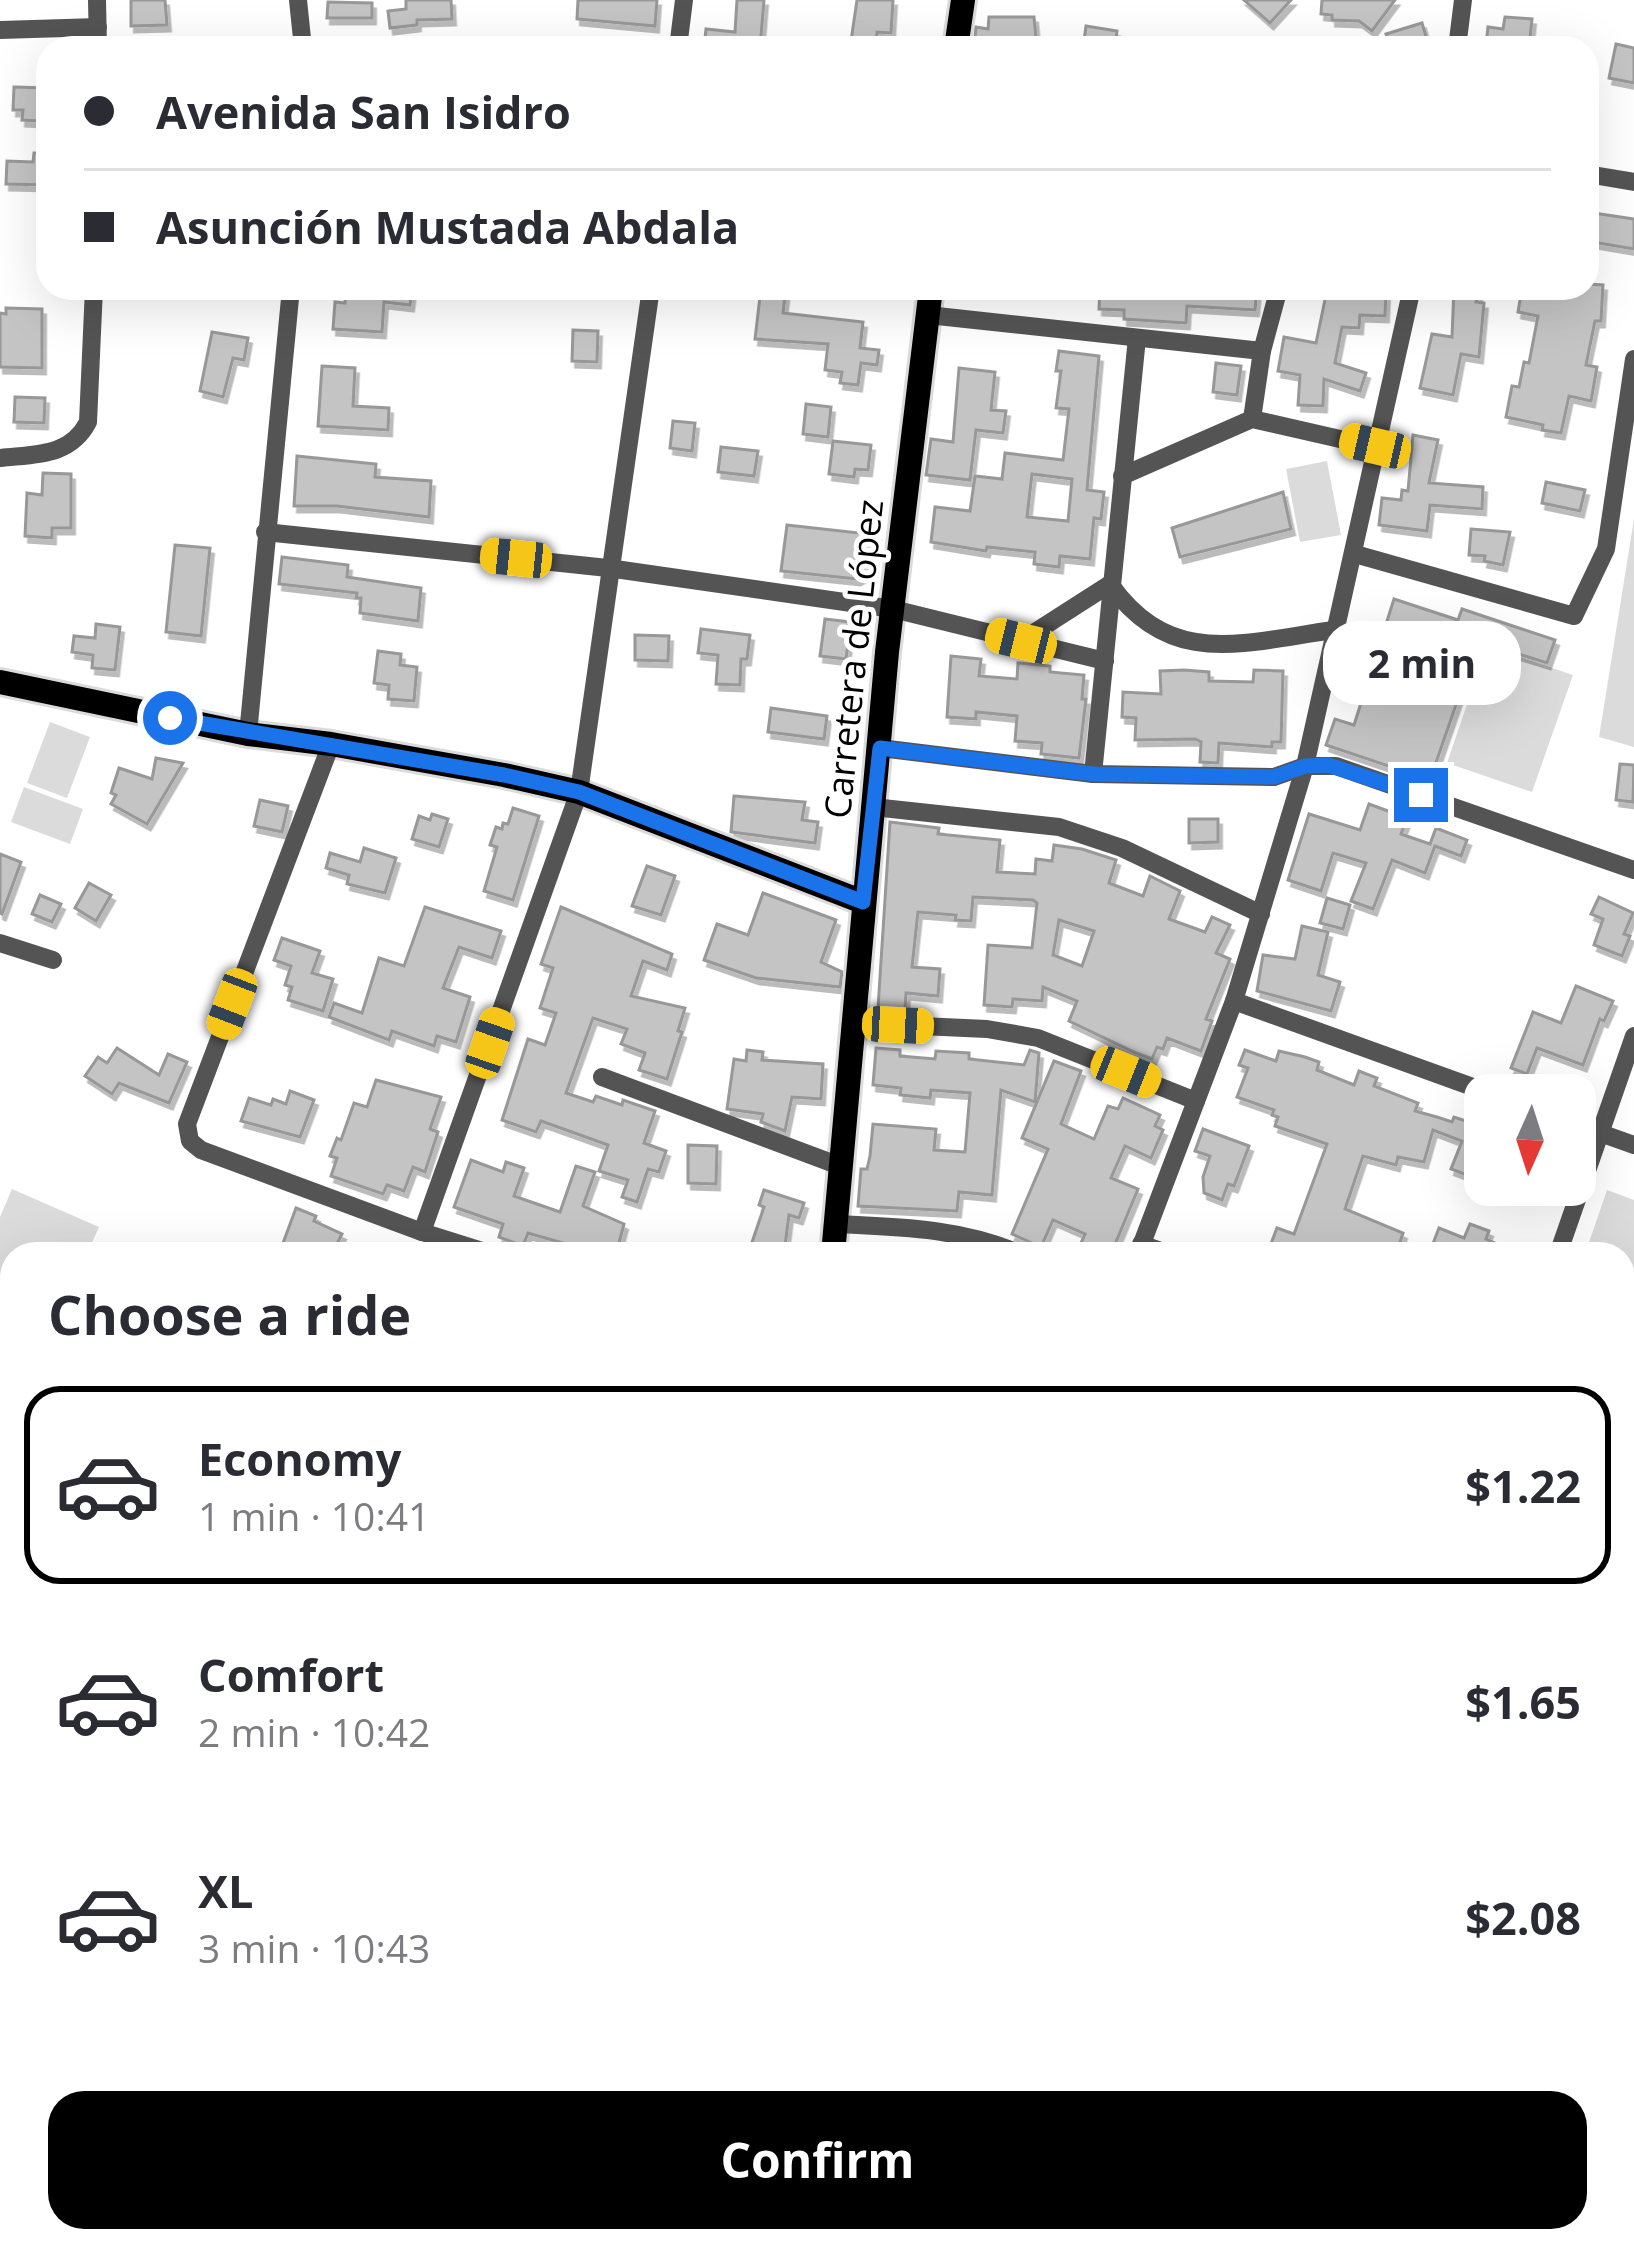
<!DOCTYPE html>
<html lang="en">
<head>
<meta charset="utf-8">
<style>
  body { margin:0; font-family:"Open Sans",sans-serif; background:#f2f2f3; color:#2b2b33; height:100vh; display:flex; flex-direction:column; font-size:45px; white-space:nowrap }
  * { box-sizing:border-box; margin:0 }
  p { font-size:39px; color:#7c7c81 }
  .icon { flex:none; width:66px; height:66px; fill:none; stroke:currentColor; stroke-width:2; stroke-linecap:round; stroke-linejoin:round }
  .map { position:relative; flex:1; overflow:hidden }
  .panel { position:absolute; left:0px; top:1242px; width:1635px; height:1011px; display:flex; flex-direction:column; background:#fff; border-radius:36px 36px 0 0; box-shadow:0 12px 48px #0002 }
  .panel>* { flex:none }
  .hud { position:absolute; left:36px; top:36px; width:1563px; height:264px; border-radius:36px; box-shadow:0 12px 48px #0002; display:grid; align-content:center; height:264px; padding:0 48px; background:#fff }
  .needle { width:78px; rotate:183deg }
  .buttons { position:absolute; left:1464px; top:1074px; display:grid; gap:24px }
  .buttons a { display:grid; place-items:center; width:132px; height:132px; border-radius:24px; background:#fff; box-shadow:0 12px 48px #0002; font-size:60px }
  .end { position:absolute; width:54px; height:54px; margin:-27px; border:15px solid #1a73e8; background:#fff; box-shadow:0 0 0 6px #fff }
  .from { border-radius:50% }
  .bubble { position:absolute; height:84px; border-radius:36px; background:#fff; box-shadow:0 12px 48px #0002; font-size:39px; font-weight:700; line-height:84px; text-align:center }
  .car { position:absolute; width:36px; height:72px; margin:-36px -18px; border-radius:15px; box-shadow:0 0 9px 3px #0007; background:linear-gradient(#f5c518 24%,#345 0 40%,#f5c518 0 76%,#345 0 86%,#f5c518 0) }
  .hud b { display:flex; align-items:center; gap:42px; height:114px; font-size:45px }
  .hud b+b { border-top:3px solid #e1e1e2 }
  .hud i { width:30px; height:30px; background:#2b2b33 }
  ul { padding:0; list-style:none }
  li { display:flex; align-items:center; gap:36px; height:198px; margin:0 24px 18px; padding:0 24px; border:6px solid transparent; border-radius:36px }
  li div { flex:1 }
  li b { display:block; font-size:45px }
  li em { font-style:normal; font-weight:700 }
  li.selected { border-color:#000 }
  li>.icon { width:108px; height:108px; stroke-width:1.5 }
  h2 { padding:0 48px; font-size:54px; line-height:144px }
  .cta { display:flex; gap:24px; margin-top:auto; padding:24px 48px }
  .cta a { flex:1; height:138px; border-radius:36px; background:#000; color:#fff; font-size:48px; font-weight:700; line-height:138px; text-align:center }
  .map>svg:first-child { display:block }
  .green { fill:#dbdbdb }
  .building { fill:#c4c4c4; stroke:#989898; stroke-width:3; fill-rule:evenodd; filter:url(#shadow) }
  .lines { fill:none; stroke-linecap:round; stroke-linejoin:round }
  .major-casing { stroke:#dbdbdb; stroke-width:30 }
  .minor { stroke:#545454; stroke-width:18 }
  .major { stroke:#000; stroke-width:24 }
  .route { stroke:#1a73e8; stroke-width:15 }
  .labels { text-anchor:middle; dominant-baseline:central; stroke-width:10; stroke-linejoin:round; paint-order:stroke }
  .street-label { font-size:36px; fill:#000; stroke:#fff }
</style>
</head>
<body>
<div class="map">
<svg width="1634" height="2251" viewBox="0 0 1634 2251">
  <defs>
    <filter id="shadow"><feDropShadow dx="3.5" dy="6" stdDeviation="0" flood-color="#0004"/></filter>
  </defs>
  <rect width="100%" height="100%" fill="#fff"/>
  <g class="green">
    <path d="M1327 461 1341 535 1300 542 1286 469Z"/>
    <path d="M1634 519V747L1599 737Z"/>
    <path d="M1487 646 1573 675 1532 792 1447 763Z"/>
    <path d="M50 722 90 737 67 798 27 783Z"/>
    <path d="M24 787 83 809 70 844 11 822Z"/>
    <path d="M12 1189 99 1227 87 1254H12V1390L0 1385V1217Z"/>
    <path d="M1607 1190 1634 1200V1337L1623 1333V1254H1585Z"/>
  </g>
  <g class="building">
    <path d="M131 0H165L167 25 131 26Z"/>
    <path d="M406 0H451L452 19 417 20V25L390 28 388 11 406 9Z"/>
    <path d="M578 0H657L655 26 577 19Z"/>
    <path d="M737 0H764L760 48H704L706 29 735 32Z"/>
    <path d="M857 0H893L891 33 877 32 876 48H850Z"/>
    <path d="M1244 0H1291L1270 23Z"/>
    <path d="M1322 0H1395L1372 31 1359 21 1332 20V15L1321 14Z"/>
    <path d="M328 2 372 3V18H327Z"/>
    <path d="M989 17H1034L1037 47 974 48 976 27 988 29Z"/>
    <path d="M1505 17 1532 19 1529 48 1486 44 1488 27 1503 29Z"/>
    <path d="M1422 23 1428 43 1391 48 1386 34Z"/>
    <path d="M1086 26 1117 31 1115 48H1083Z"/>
    <path d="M1616 44 1634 48V83L1609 78Z"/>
    <path d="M14 87 48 88V111H39L38 121 22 120 23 110H13Z"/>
    <path d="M34 153H48V185L6 184 7 161 33 162Z"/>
    <path d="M1587 212 1634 219V249L1587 241Z"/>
    <path d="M1587 284 1603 285 1601 321H1595L1586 365 1597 367 1591 401 1569 396 1561 433 1542 430 1543 425 1506 417 1512 386 1519 387 1524 362 1529 363 1538 316 1518 312 1522 288H1587Z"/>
    <path d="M346 288 412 290 410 305 384 302 382 332 333 329 335 302 345 303Z"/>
    <path d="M761 288H786L783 313 863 322 860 348 879 350 877 365 861 363 858 385 840 383 842 372 825 370 828 344 755 339Z"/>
    <path d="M1100 288H1257L1255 310 1187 306 1186 323 1124 319V310L1099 309Z"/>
    <path d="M1454 288H1480L1476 302 1484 303 1479 357 1461 354 1453 395 1420 388 1432 334 1452 337Z"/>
    <path d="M1327 290 1386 293 1385 316 1360 315 1359 328 1342 327 1335 363 1366 373 1360 391 1324 379 1323 406 1298 405 1300 375 1278 371 1284 337 1316 343Z"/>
    <path d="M6 308 42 309V368L0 367V313L6 314Z"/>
    <path d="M573 330 598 331 597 362 572 361Z"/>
    <path d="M212 332 248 338 244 360 233 358 223 397 200 391Z"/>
    <path d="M1059 351 1099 356 1087 490 1104 492 1101 519 1094 518 1090 559 1060 556 1059 567 1034 564 1035 552 987 547 986 551 931 542 935 507 970 511 975 476 1002 479 1005 453 1063 460 1069 409 1056 408 1061 371H1056ZM1032 474 1072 479 1068 521 1027 517Z"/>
    <path d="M1216 363 1241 366 1237 395 1213 392Z"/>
    <path d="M322 366 355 368 353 406 389 408 388 430 318 426Z"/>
    <path d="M959 368 995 372 991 410 1006 411 1003 433 976 430 970 480 926 475 931 439 953 442Z"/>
    <path d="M15 397 45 398 44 423 14 422Z"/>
    <path d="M806 404 831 407 828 437 803 434Z"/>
    <path d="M673 421 695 423 692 451 670 448Z"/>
    <path d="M1413 435 1438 440 1429 483 1483 487 1482 509 1430 505 1427 531 1379 525 1382 498 1401 500 1402 490 1408 491Z"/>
    <path d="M833 441 871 445 868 470 855 469 854 477 829 474Z"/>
    <path d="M721 447 758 451 754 476 718 472Z"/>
    <path d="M297 456 376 464 375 477 431 481 429 517 337 506H294Z"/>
    <path d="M43 473 71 474V528H52V538L25 536 27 493 42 495Z"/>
    <path d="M1546 482 1585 490 1580 511 1542 503Z"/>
    <path d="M1283 492 1291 529 1180 557 1172 528Z"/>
    <path d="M787 525 877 535 872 571 857 579 781 571Z"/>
    <path d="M1471 529 1510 532 1503 565 1484 561 1485 556 1469 555Z"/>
    <path d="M175 545 210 548 201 636 166 632Z"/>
    <path d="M282 557 348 565 347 577 421 588 418 621 360 613 361 598H356L357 593 279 584Z"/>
    <path d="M1394 599 1458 620 1462 609 1555 640 1547 663 1478 641 1430 780 1326 745 1335 719 1354 725Z"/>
    <path d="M825 619 851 622 846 659 820 656Z"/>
    <path d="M96 624 120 627 115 670 92 668 93 655 72 652 74 636 95 638Z"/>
    <path d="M701 629 750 635 747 659H741L740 685 716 684 718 655 698 653Z"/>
    <path d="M635 635 669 636 668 661 635 660Z"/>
    <path d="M378 651 401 654 400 665 417 667 414 701 388 699 389 685 374 683Z"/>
    <path d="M951 656 981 659 979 676 1017 679 1018 663 1050 666V672L1084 675 1082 699H1086L1079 758 1041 754 1042 743 1015 741 1017 716 976 712V719L947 717Z"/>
    <path d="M1184 670 1209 672V681L1253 682 1254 670 1283 671 1281 742H1272V747L1219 743 1218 763 1200 762 1201 742 1195 739 1135 740 1136 718 1122 717 1123 692 1161 694 1160 671Z"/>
    <path d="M771 708 827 716 824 739 768 732Z"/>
    <path d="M156 758 183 763 147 824 111 804 116 795 111 793 119 768 152 779Z"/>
    <path d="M1620 764 1634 765 1633 802 1616 800Z"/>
    <path d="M734 796 805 802 802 820 818 822 815 843 731 832Z"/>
    <path d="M260 800 288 806 282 832 254 826Z"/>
    <path d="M1369 804 1407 818 1401 834 1430 844 1436 828 1467 840 1461 856 1435 846 1425 873 1392 860 1373 909 1351 901 1366 863 1333 853 1321 891 1288 880 1309 814 1360 830Z"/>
    <path d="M513 808 539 816 513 900 484 891 497 847 490 845 496 827 502 829 503 823 508 824Z"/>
    <path d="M432 814 448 819 439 847 412 839 419 816 430 820Z"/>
    <path d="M1189 819H1218V842L1189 843Z"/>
    <path d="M890 822 939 828 938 834 1000 840 997 872 1035 874 1036 859 1052 861 1054 845 1082 849 1116 860 1109 883 1143 896 1150 876 1180 891 1169 919 1205 932 1212 917 1230 925 1216 953 1230 959 1206 1019 1212 1021 1201 1051 1167 1038 1163 1049 1157 1047 1152 1059 1134 1052 1069 1021 1077 1001 1043 987 1042 1001 1013 999 1012 1007 984 1005 988 945 1032 948 1037 903 1033 900 973 897 971 921 955 920 956 915 918 912 912 967 940 969 938 996 906 993 905 1010 878 1008ZM1059 920 1094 931 1082 966 1053 955Z"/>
    <path d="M364 848 396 858 385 893 347 884 349 875 326 868 330 853 360 862Z"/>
    <path d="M0 854 21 862 2 914 0 913Z"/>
    <path d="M647 866 675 876 661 915 632 906Z"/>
    <path d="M89 883 111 895 96 921 75 908Z"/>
    <path d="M763 893 836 920 821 962 842 972 840 987 756 978 704 960 717 924 748 935Z"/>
    <path d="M40 895 61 904 52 922 32 914Z"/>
    <path d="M1599 897 1633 913 1624 934 1630 936 1622 956 1594 945 1603 919 1591 914Z"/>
    <path d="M1327 898 1350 905 1343 929 1320 923Z"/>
    <path d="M425 907 501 931 492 958 459 947 443 988 470 997 456 1042 437 1036 434 1046 392 1031 389 1040 329 1017 334 1003 362 1013 379 958 404 966Z"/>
    <path d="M561 907 672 954 667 970 643 961 631 996 685 1008 678 1031 682 1032 667 1079 639 1070 645 1053 621 1044 627 1029 593 1018 566 1093 593 1102 596 1096 622 1105 623 1100 655 1111 644 1143 666 1151 659 1172 648 1169 637 1202 622 1197 628 1180 599 1171 608 1145 541 1121 536 1132 502 1120 528 1039 545 1045 556 1013 540 1008 553 968 541 964Z"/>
    <path d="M1302 926 1328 932 1318 975 1340 982 1331 1011 1257 991 1263 955 1295 959Z"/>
    <path d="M282 938 320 951 312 973 333 979 323 1011 288 1000 292 987 285 985 291 966 274 960Z"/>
    <path d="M1576 986 1613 1001 1604 1021 1600 1019 1583 1065 1537 1048 1527 1074 1511 1068 1533 1012 1561 1023Z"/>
    <path d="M117 1048 159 1075 168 1054 187 1062 169 1103 119 1083 112 1094 85 1076 98 1057 107 1063Z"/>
    <path d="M876 1048 900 1050V1056L935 1059 936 1051 969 1053V1059L1024 1065 1030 1050 1039 1053 1035 1102 1001 1090 992 1195 959 1192 957 1211 858 1206 861 1169H867L870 1156 873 1124 936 1129 934 1150 965 1152 970 1093 931 1090 930 1098 900 1095 901 1088 873 1085Z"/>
    <path d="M747 1050 763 1052 762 1060 823 1064 821 1099 792 1097 785 1131 761 1122 763 1114 727 1109 734 1059 746 1061Z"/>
    <path d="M1245 1050 1276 1061 1279 1051 1305 1057 1319 1062 1317 1070 1354 1085 1359 1071 1377 1078 1374 1086 1418 1103 1415 1111 1437 1117 1452 1122 1454 1117 1469 1122 1472 1114 1485 1119V1182L1451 1169 1462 1141 1433 1130 1424 1162 1398 1157 1396 1165 1363 1156 1345 1209 1403 1233 1396 1254H1267L1277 1228 1294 1234 1327 1144 1275 1126 1278 1117 1272 1115 1274 1110 1237 1097 1248 1068 1239 1065Z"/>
    <path d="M1054 1061 1081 1071 1061 1124 1094 1139 1108 1106 1118 1109 1123 1098 1160 1115 1155 1126 1163 1130 1151 1158 1125 1146 1111 1178 1138 1189 1111 1254H1076L1085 1234 1053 1220 1041 1247 1012 1234 1048 1149 1022 1138Z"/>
    <path d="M376 1080 441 1097 430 1129 438 1132 425 1172 413 1167 404 1191 387 1185 383 1194 331 1176 337 1158 330 1156 337 1138 341 1140 354 1103 367 1107Z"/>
    <path d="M290 1091 314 1100 300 1137 241 1121 249 1098 271 1105 273 1099 286 1104Z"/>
    <path d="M1203 1129 1249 1146 1234 1186 1228 1184 1222 1200 1204 1193 1203 1177 1210 1156 1195 1151Z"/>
    <path d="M688 1145 717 1146 716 1184 688 1183Z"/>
    <path d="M471 1160 503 1172 506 1162 524 1168 514 1196 560 1212 576 1166 595 1172 583 1206 624 1224 616 1254H582L584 1249 528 1233 523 1246 499 1237 503 1224 454 1207Z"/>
    <path d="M764 1190 804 1203 799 1218 789 1215 784 1254H748L764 1207 759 1205Z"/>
    <path d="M296 1208 316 1216 314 1221 342 1234 332 1254H279Z"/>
    <path d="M1470 1224 1489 1231 1486 1239 1520 1254H1429L1439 1228 1464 1238Z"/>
  </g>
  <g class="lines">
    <defs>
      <g id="major">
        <path d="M956 48 963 0"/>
        <path d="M0 682 248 734 331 744 504 775 579 792 863 902"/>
        <path d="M833 1254 887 652 931 288"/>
        <path d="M1623 1951 1634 1956"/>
      </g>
    </defs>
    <use href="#major" class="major-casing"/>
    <g class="minor">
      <path d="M97 0 98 48"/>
      <path d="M298 0 303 48"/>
      <path d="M0 30 98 27"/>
      <path d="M678 48 684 0"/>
      <path d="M1457 48 1463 0"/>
      <path d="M1587 174 1634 182"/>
      <path d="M928 315 1262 351"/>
      <path d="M1252 419 1262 351 1279 288"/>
      <path d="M0 458C35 454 70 457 88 422L94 288"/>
      <path d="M1122 476 1252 419 1375 447"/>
      <path d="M265 532 608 568 893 609 1105 661"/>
      <path d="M1355 554 1574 616 1606 549 1634 359"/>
      <path d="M1021 641 1110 584C1171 670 1244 642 1334 630"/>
      <path d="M248 734 291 288"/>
      <path d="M331 744 187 1124 190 1141 201 1150 422 1232"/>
      <path d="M880 748 1093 774 1274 777 1305 766H1336L1634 870"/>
      <path d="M1093 774 1137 338"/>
      <path d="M873 807 1059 827 1122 848 1261 914"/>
      <path d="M0 943 53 960"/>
      <path d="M1234 1001 1495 1095"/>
      <path d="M854 1023 987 1029 1038 1038 1196 1101"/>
      <path d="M602 1077 840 1166"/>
      <path d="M1575 1124 1634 1145"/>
      <path d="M835 1224C901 1227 960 1228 1021 1254"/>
      <path d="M1141 1244 1169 1254"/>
      <path d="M492 1254 422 1232 579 792 651 288"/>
      <path d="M1138 1254 1234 1001 1305 766 1412 288"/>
      <path d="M1558 1254 1634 1036"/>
      <path d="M1623 1413 1634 1417"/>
      <path d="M0 1538 12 1544"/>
      <path d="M1623 1688 1634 1692"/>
      <path d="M0 1890 12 1871"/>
      <path d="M0 2110 12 2118"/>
      <path d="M1623 2228 1634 2234"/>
      <path d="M194 2241 209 2251"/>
      <path d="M359 2251 364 2241"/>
      <path d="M596 2251 599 2241"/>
      <path d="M854 2251 858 2241"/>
      <path d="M1086 2251 1088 2241"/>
      <path d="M1313 2251 1318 2241"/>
    </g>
    <use href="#major" class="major"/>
  </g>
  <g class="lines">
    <path class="route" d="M170 718 504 775 579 792 863 902 880 748 1093 774 1274 777 1305 766 1328 765 1421 795"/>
  </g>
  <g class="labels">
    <g class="street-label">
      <text transform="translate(853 659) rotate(-84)">Carretera de López</text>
    </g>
  </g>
</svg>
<div class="buttons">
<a><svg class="needle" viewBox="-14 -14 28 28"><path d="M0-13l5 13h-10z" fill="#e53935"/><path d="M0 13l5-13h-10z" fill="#7c7c81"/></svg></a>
</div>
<i class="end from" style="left:170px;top:718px"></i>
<i class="end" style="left:1421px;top:795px"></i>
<div class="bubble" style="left:1323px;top:621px;width:198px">2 min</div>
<i class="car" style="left:1375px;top:446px;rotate:283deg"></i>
<i class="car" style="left:516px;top:558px;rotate:276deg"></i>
<i class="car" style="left:1021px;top:641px;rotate:284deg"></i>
<i class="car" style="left:232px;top:1004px;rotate:201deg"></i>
<i class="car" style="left:898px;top:1025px;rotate:93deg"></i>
<i class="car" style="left:490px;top:1043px;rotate:19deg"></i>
<i class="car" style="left:1126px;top:1072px;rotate:112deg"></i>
<div class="hud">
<b><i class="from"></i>Avenida San Isidro</b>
<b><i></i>Asunción Mustada Abdala</b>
</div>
<section class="panel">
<h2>Choose a ride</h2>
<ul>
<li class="selected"><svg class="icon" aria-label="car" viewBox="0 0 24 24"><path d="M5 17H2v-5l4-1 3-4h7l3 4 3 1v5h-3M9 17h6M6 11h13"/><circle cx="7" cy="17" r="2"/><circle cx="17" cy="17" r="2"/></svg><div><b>Economy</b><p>1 min · 10:41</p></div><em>$1.22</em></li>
<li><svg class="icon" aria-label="car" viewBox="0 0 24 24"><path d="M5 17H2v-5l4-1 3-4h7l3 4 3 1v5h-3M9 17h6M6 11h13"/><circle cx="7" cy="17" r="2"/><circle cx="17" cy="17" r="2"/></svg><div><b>Comfort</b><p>2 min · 10:42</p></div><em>$1.65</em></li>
<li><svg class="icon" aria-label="car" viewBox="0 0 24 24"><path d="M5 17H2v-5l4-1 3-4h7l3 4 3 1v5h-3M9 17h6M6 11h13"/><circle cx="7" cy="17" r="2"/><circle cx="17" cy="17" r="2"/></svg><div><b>XL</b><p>3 min · 10:43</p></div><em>$2.08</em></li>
</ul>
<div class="cta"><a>Confirm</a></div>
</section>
</div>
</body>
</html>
